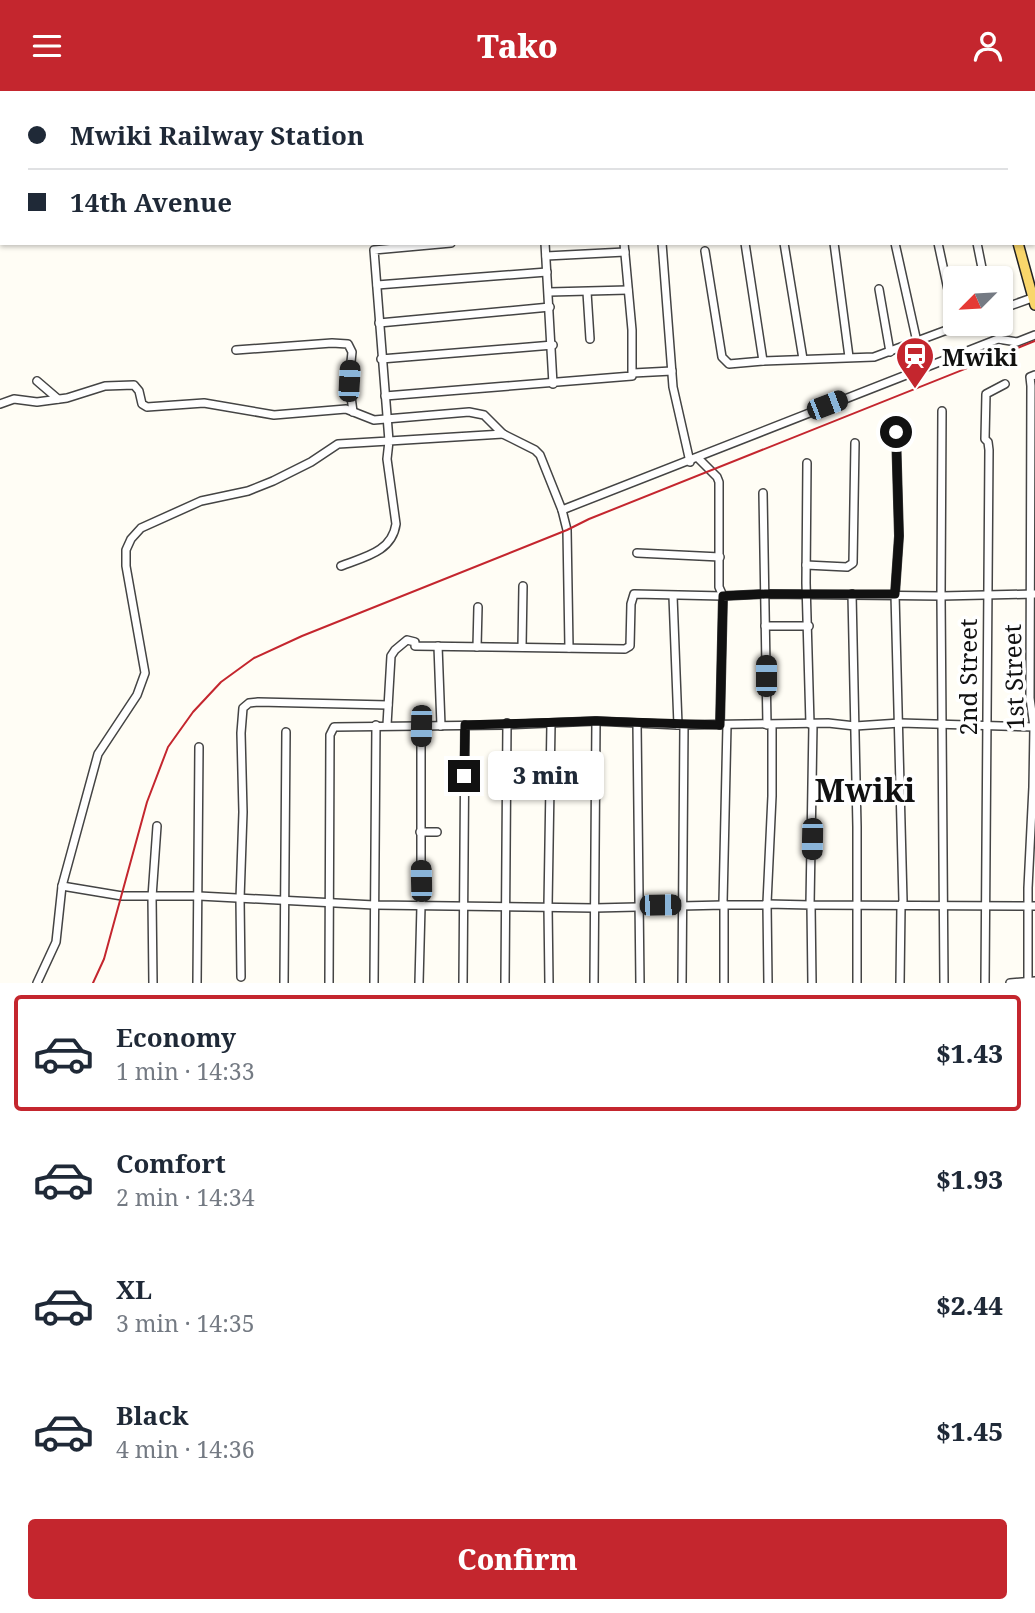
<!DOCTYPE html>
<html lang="en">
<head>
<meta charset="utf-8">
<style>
  body { margin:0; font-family:"Noto Serif",serif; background:#f6f6f7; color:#1f2937; height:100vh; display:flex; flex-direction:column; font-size:26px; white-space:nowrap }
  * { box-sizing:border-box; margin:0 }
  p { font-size:23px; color:#747a83 }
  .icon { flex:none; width:38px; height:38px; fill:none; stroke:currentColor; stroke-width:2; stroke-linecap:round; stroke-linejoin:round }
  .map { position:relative; height:892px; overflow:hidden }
  .details { display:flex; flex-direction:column; background:#fff; flex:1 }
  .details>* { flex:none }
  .guide { position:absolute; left:0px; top:0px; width:1036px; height:154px; box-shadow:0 2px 5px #0004; display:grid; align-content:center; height:154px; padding:0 28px; background:#fff }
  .needle { width:46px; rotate:246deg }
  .buttons { position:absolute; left:943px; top:175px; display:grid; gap:14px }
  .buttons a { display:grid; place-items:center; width:70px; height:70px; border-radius:7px; background:#fff; box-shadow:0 2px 5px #0004; font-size:35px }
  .end { position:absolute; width:32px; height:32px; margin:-16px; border:9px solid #111; background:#fff; box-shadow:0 0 0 4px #fff }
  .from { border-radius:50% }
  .bubble { position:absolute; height:49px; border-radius:7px; background:#fff; box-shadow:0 2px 5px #0004; font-size:23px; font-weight:800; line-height:49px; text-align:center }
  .car { position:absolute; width:21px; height:42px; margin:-21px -10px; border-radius:9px; box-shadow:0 0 5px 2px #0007; background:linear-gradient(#222 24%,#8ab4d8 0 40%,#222 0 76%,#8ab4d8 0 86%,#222 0) }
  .guide b { display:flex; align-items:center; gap:24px; height:66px; font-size:26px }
  .guide b+b { border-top:2px solid #e0e1e3 }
  .guide i { width:18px; height:18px; background:#1f2937 }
  ul { padding:12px 0 0; list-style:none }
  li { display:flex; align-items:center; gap:21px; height:116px; margin:0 14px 10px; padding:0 14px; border:4px solid transparent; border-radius:7px }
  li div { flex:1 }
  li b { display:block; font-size:26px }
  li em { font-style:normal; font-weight:800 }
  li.on { border-color:#c4262e }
  li>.icon { width:63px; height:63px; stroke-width:1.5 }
  .cta { display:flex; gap:14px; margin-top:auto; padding:14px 28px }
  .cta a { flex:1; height:80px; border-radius:7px; background:#c4262e; color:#fff; font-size:28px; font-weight:800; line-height:80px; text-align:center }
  header { display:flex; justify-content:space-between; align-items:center; height:91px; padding:0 28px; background:#c4262e; color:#fff; font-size:32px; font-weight:800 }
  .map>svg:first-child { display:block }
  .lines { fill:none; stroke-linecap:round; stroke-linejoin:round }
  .minor-casing { stroke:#444; stroke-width:10 }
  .major-casing { stroke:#222; stroke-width:12 }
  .minor { stroke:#fff; stroke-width:7 }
  .major { stroke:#f9d66b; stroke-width:9 }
  .rail { stroke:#c4262e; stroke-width:2 }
  .route { stroke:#111; stroke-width:9 }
  .labels { text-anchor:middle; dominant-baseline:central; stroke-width:7; stroke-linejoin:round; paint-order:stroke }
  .poi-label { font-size:24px; font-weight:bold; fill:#111; stroke:#fff; text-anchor:start }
  .street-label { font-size:24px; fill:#111; stroke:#fff }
  .district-label { font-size:32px; font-weight:bold; fill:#111; stroke:#fff }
</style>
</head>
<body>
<header><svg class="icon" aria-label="menu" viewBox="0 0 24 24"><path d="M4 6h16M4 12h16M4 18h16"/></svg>Tako<svg class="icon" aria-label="person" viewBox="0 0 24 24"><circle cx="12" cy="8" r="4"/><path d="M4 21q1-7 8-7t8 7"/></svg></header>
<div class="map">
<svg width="1035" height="892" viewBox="0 0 1035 892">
  <rect width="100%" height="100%" fill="#fffdf5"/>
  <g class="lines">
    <defs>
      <g id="minor">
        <path d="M348 0 349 2"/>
        <path d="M358 0V2"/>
        <path d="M545 152 553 293"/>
        <path d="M662 152 673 296 690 371"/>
        <path d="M745 152 763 270"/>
        <path d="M784 152 803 268"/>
        <path d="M834 152 849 266"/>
        <path d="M895 152 917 251"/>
        <path d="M938 152 956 236"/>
        <path d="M977 152 984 187"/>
        <path d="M705 160 722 266 729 273 763 270 874 266 963 233"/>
        <path d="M546 165 625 161"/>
        <path d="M377 194 547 181"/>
        <path d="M879 198 890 261"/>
        <path d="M549 201 628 199"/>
        <path d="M587 201 590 248"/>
        <path d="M1001 218 1032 207"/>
        <path d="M379 232 550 216"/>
        <path d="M236 259 332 252 348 253 352 261 349 290 353 321"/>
        <path d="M381 268 553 254"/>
        <path d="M633 282 672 280"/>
        <path d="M37 290 58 308"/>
        <path d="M385 305 632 285V239L624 152"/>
        <path d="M0 313 14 308 37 311 67 307 105 295 134 294 139 300 142 313 147 316 204 312 274 324 346 318 374 329 469 321 484 324 503 343 535 359 540 364 562 419 567 439 569 557"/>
        <path d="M942 320 941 505 944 892"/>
        <path d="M896 341 899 445 895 503 903 810 901 815 900 892"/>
        <path d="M698 367 717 386 719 391V496L723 505 720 634"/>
        <path d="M807 372 806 492 810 633"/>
        <path d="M763 402 767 634"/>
        <path d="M562 419 998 248 1017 251 1035 244"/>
        <path d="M637 462 720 466"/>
        <path d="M806 474 847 476 853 472 855 352"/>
        <path d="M341 475C364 466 392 461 396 433L387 368 389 350 503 343"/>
        <path d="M852 503 857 736V892"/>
        <path d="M673 505 678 634"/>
        <path d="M765 535H809"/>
        <path d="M438 555 441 635"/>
        <path d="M477 556 478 516"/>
        <path d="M522 556 523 495"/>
        <path d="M637 633 640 892"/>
        <path d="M813 633 810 814 1035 815"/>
        <path d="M387 634 391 565 395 559 407 549 415 551V555L625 558 630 555 631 513 634 503 723 505 765 503 941 505 1035 503"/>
        <path d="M727 634 723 812 726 814H764L767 812 772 705V634"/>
        <path d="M420 741H437"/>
        <path d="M62 795 122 805H199L374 814 594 817 724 814V892"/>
        <path d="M241 886 240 808 243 721 241 642 243 617 249 612 258 611 388 614"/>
        <path d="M1028 890V797L1033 696 1034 636 1030 607 1031 295 1030 286 1035 284"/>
        <path d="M37 892 56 851 62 795 98 663 137 604 145 582 126 475V459L131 448 141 437 201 410 248 400 273 390 311 371 338 353 389 350 374 159 451 152"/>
        <path d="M153 892 152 806 157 735"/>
        <path d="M197 892 199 656"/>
        <path d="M284 892 286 641"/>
        <path d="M329 892 330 644 334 636 503 634 596 630 678 634 828 632 855 635 900 632 1035 636"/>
        <path d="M374 892 376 634"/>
        <path d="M419 892 421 815V635"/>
        <path d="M463 892 465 634"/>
        <path d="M505 892 507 632"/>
        <path d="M549 892 548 815 551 633"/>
        <path d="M594 892 596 630"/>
        <path d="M682 892 684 634"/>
        <path d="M768 892 767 813 811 814 812 892"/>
        <path d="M985 892 989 359 988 351 985 348 986 303 1005 293"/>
        <path d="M1010 892 1035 890"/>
      </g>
      <g id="major">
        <path d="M976 0 977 2"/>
        <path d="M1018 152 1035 214"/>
      </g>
    </defs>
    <use href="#minor" class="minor-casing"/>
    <use href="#major" class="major-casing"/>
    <use href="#minor" class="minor"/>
    <use href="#major" class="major"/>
    <path class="rail" d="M93 892 104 868 147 711 168 656 193 621 221 591 254 567 302 545 567 439 589 428 1035 250"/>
  </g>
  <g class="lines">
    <path class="route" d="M464 685 465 634 596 630 720 634 723 505 765 503H895L899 445 896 341"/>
  </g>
  <defs>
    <symbol id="station-pin" viewBox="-11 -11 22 30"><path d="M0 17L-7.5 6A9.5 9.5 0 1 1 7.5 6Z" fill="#c4262e" stroke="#fff"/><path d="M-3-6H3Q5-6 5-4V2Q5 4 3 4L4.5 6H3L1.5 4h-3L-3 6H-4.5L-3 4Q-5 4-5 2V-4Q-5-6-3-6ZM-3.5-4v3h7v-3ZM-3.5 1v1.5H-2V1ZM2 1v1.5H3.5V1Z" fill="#fff"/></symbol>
  </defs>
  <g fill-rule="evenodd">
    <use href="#station-pin" x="893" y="243" width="44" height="60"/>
  </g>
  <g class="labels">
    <g class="poi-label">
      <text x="942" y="265">Mwiki</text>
    </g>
    <g class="street-label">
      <text transform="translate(967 586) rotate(-90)">2nd Street</text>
      <text transform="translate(1013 586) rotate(-92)">1st Street</text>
    </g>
    <g class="district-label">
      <text x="865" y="698">Mwiki</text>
    </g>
  </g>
</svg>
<div class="buttons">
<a><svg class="needle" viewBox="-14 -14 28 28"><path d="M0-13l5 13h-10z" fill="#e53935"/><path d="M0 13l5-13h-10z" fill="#747a83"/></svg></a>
</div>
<i class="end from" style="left:896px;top:341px"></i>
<i class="end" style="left:464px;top:685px"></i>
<div class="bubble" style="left:488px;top:660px;width:116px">3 min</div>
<i class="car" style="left:349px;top:290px;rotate:3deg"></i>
<i class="car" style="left:827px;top:314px;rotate:69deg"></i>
<i class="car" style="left:766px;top:585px;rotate:0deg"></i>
<i class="car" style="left:421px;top:635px;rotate:181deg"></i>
<i class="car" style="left:812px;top:748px;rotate:181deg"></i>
<i class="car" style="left:421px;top:790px;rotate:359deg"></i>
<i class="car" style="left:660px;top:814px;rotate:89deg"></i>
<div class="guide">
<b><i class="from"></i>Mwiki Railway Station</b>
<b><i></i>14th Avenue</b>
</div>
</div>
<section class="details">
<ul>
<li class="on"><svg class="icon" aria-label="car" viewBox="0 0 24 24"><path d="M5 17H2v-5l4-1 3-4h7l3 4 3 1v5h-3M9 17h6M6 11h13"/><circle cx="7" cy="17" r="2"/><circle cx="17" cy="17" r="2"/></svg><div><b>Economy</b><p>1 min · 14:33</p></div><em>$1.43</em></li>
<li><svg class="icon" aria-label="car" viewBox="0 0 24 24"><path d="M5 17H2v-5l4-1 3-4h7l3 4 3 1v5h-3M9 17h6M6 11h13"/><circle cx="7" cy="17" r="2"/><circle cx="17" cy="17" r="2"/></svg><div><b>Comfort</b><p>2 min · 14:34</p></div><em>$1.93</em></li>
<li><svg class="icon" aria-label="car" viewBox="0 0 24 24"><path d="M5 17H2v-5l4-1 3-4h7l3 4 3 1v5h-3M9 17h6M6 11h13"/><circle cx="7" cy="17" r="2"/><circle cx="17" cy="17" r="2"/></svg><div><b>XL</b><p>3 min · 14:35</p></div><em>$2.44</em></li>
<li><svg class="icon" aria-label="car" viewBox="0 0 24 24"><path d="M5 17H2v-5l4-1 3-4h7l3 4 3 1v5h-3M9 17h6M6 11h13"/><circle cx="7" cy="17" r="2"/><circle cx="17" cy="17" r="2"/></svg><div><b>Black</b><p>4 min · 14:36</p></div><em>$1.45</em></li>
</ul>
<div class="cta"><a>Confirm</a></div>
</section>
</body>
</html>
